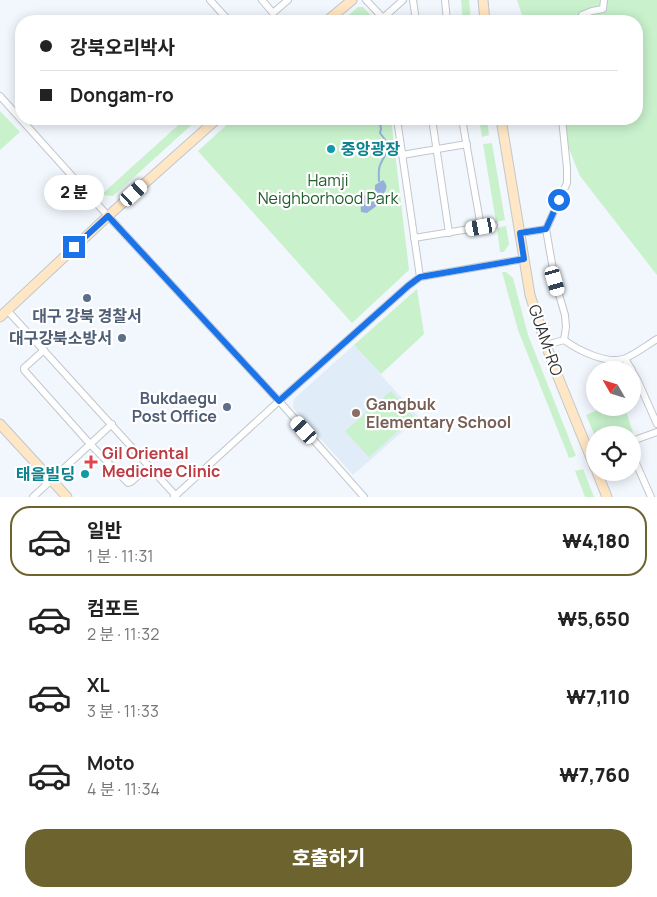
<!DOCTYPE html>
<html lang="ko">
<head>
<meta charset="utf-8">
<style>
  body { margin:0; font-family:Manrope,"Noto Sans KR",sans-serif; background:#f6f6f6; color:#222; height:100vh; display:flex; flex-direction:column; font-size:19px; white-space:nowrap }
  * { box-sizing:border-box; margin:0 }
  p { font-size:16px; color:#767676 }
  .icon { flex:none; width:28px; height:28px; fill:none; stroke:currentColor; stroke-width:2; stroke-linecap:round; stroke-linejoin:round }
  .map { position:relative; height:497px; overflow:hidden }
  .side { display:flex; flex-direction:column; background:#fff; flex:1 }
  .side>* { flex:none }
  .banner { position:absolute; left:15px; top:15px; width:628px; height:110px; border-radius:20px; box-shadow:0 2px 12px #0003; display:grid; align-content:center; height:110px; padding:0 25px; background:#fff }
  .needle { width:32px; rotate:309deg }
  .controls { position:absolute; left:586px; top:361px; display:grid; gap:10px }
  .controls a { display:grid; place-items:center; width:55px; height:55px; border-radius:50%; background:#fff; box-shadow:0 2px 12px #0003; font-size:25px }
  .end { position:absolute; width:22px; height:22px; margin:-11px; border:6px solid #1a73e8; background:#fff; box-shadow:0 0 0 2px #fff }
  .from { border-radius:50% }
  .bubble { position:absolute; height:35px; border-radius:18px; background:#fff; box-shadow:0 2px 12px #0003; font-size:16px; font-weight:800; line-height:35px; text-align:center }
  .car { position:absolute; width:15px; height:30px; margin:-15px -8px; border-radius:6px; box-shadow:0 0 4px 1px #0007; background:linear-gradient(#fff 24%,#345 0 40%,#fff 0 76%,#345 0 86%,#fff 0) }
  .banner b { display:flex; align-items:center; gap:18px; height:48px; font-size:19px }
  .banner b+b { border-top:1px solid #e0e0e0 }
  .banner i { width:12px; height:12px; background:#222 }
  ul { padding:9px 0 0; list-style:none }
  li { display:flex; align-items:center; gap:15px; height:70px; margin:0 10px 8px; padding:0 15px; border:2px solid transparent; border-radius:20px }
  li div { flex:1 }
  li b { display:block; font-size:19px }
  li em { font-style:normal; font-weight:800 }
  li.active { border-color:#6d632f }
  li>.icon { width:45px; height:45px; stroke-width:1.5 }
  .button { display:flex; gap:10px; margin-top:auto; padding:10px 25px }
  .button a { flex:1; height:58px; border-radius:20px; background:#6d632f; color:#fff; font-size:20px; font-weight:800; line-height:58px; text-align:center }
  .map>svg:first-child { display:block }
  .built { fill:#e0edf8 }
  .green { fill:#c8f1cc }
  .water { fill:#96afdb }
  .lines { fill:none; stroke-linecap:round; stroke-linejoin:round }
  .stream { stroke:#96afdb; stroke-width:2 }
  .minor-casing { stroke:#c1c7cd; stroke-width:8 }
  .secondary-casing { stroke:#c1c7cd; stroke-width:11 }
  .minor { stroke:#fff; stroke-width:6 }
  .secondary { stroke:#ffe6c4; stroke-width:9 }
  .route { stroke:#1a73e8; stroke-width:6 }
  .culture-dot { fill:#0f9aa8; stroke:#fff; stroke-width:2 }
  .service-dot { fill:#5c6f8a; stroke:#fff; stroke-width:2 }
  .education-dot { fill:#8d6e63; stroke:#fff; stroke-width:2 }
  .health-dot { fill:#e0444e; stroke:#fff; stroke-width:2 }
  .labels { text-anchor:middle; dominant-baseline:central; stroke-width:4.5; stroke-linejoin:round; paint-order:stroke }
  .culture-label { font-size:16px; font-weight:bold; fill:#0d838f; stroke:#fff; text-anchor:start }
  .park-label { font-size:16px; fill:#205c2c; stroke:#fff }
  .service-label { font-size:16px; font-weight:bold; fill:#4e5e75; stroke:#fff; text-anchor:end }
  .street-label { font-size:16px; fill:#303235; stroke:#fff }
  .education-label { font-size:16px; font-weight:bold; fill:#785e54; stroke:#fff; text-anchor:start }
  .health-label { font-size:16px; font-weight:bold; fill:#be3a42; stroke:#fff; text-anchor:start }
</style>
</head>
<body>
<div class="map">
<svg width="657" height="497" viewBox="0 0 657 497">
  <rect width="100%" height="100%" fill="#f1f7fd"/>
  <path class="built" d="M354 345 419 417 353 475 293 408 294 399Z"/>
  <g class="green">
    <path d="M461 0H469L471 21H463Z"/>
    <path d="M517 0H657V275L580 176 557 119H636V21H524Z"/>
    <path d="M358 7H363L376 21H342Z"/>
    <path d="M0 111 20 132 0 150Z"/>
    <path d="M185 119H198L113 196 101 195Z"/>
    <path d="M233 119H391L409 270 352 323 198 151Z"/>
    <path d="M479 119H487L489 135 482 137Z"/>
    <path d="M492 143 505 220 496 222 483 144Z"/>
    <path d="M506 226 509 244 504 252H500L497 228Z"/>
    <path d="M502 272H506L513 278 528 335 576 456 569 458 518 330Z"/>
    <path d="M417 289 424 334 381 374 354 345Z"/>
    <path d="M391 391 414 417 369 457 345 431Z"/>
    <path d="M602 408H625L634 436 633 437 632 435H595V436L586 415Z"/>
    <path d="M583 469 594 497H585L575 471Z"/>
  </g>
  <path class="water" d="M383 180C390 188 385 190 381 198 380 199 380 200 380 202 377 206 371 210 367 213L361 212 360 198 363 195 367 196 369 199 371 200 375 195V185Z"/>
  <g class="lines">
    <path class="stream" d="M371 119 373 121 380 123 381 129 380 133 386 141 388 150C380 165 378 164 379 181"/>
    <defs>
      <g id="minor">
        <path d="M210 0 229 21"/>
        <path d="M262 0 273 13 288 0"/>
        <path d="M366 0 383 18V21"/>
        <path d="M413 0 416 21"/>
        <path d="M445 0 447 21"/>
        <path d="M383 18 403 0"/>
        <path d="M579 21 582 15 592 11 603 9 604 0"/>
        <path d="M0 96 108 216 279 401 364 497"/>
        <path d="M397 119 420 277"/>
        <path d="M432 119 449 233"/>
        <path d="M462 119 481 227"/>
        <path d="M402 155 467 144"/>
        <path d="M546 229 567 183V168L562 119"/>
        <path d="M520 233 546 229 555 281 565 315 566 327 564 340"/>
        <path d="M414 238 494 225"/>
        <path d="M7 310 176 496"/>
        <path d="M564 340C578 350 605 364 623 359 633 356 647 345 657 339"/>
        <path d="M546 345 564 340"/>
        <path d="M44 350 24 368V370L90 444 128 483 131 482 149 466"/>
        <path d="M625 359 632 370"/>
        <path d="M632 371 637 379 657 424"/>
        <path d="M632 441 657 432"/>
        <path d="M632 454 651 497"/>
        <path d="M33 497 112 424"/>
        <path d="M174 497 279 401 408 286 420 277 524 259"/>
      </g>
      <g id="secondary">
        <path d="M483 0 485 21"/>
        <path d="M327 21 352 0"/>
        <path d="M501 119 530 295 546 345 556 372 595 468"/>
        <path d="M0 317 108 216 217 119"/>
        <path d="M0 424 67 497"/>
        <path d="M597 472 607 497"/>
      </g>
    </defs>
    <use href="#minor" class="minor-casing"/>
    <use href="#secondary" class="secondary-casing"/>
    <use href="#minor" class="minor"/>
    <use href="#secondary" class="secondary"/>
  </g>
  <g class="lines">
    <path class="route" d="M74 247 108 216 279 401 408 286 420 277 524 259 520 233 546 229 559 200"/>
  </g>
  <g class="culture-dot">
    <circle cx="331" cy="149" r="5"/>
    <circle cx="85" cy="474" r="5"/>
  </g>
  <g class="service-dot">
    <circle cx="87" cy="298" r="5"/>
    <circle cx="122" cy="338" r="5"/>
    <circle cx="227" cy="407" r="5"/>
  </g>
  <circle class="education-dot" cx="356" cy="413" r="5"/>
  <path class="health-dot" d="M88.5 454.5h5v5h5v5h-5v5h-5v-5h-5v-5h5z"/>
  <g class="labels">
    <g class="culture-label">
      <text x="341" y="149">중앙광장</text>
      <text x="75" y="474" text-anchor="end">태을빌딩</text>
    </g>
    <g class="park-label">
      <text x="328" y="180">Hamji<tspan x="328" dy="18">Neighborhood Park</tspan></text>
    </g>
    <g class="service-label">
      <text x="87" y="316" text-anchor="middle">대구 강북 경찰서</text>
      <text x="112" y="338">대구강북소방서</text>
      <text x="217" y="398">Bukdaegu<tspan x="217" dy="18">Post Office</tspan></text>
    </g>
    <g class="street-label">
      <text transform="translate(546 340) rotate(71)">GUAM-RO</text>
    </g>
    <g class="education-label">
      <text x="366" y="404">Gangbuk<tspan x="366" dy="18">Elementary School</tspan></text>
    </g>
    <g class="health-label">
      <text x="102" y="453">Gil Oriental<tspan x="102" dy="18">Medicine Clinic</tspan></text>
    </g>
  </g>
</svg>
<div class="controls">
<a><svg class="needle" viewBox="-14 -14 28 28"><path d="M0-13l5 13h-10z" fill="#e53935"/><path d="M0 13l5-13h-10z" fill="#767676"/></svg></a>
<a><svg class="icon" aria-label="locate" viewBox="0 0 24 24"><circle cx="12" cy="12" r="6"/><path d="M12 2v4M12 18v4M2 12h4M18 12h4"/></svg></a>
</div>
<i class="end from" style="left:559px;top:200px"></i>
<i class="end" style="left:74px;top:247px"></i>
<div class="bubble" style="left:44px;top:175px;width:60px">2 분</div>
<i class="car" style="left:134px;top:193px;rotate:48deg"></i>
<i class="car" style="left:481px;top:227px;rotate:260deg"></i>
<i class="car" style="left:555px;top:281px;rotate:164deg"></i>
<i class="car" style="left:304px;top:430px;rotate:318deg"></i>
<div class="banner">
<b><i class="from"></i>강북오리박사</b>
<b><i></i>Dongam-ro</b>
</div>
</div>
<section class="side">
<ul>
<li class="active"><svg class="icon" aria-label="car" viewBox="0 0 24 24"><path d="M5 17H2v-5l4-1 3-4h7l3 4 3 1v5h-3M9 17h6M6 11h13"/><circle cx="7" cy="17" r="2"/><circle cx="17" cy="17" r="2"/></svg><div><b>일반</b><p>1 분 · 11:31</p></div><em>₩4,180</em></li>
<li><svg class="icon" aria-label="car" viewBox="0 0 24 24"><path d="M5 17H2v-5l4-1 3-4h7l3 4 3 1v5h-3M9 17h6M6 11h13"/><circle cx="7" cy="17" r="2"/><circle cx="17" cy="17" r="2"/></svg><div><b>컴포트</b><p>2 분 · 11:32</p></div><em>₩5,650</em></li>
<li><svg class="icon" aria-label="car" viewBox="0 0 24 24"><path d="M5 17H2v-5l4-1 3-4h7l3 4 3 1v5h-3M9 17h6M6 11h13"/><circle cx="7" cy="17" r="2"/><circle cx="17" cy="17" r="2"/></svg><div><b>XL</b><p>3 분 · 11:33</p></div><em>₩7,110</em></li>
<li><svg class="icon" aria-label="car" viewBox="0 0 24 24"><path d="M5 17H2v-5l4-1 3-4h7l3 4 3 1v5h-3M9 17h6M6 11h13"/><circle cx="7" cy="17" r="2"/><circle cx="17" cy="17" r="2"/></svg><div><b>Moto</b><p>4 분 · 11:34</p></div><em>₩7,760</em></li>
</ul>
<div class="button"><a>호출하기</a></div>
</section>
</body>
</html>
